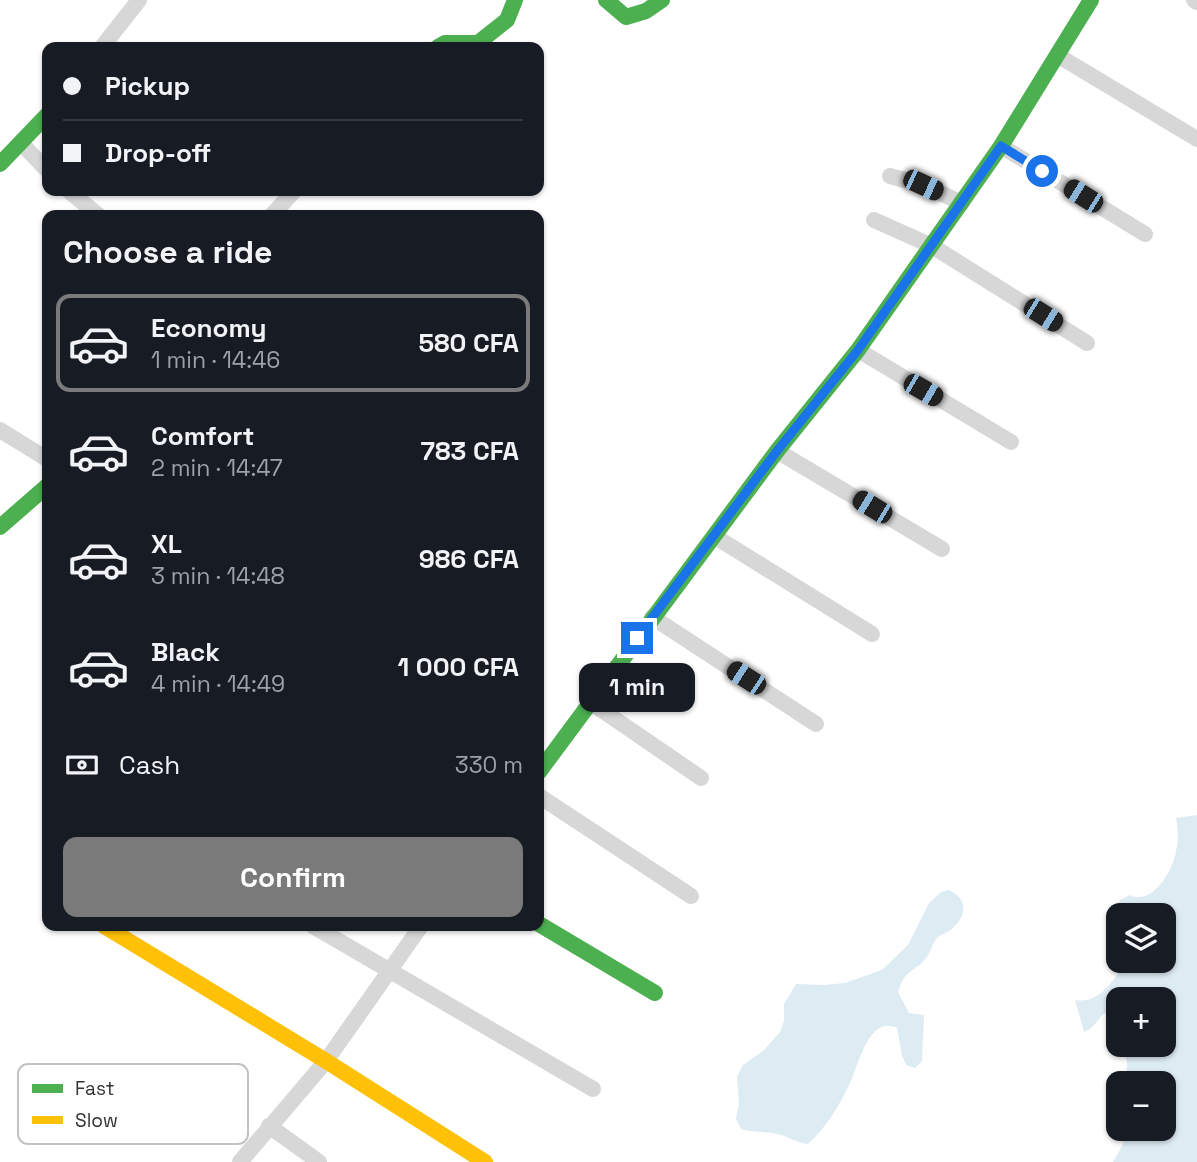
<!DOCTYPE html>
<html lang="en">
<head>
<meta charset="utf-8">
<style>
  body { margin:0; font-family:"Space Grotesk",sans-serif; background:#20242c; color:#f1f3f6; height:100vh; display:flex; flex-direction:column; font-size:26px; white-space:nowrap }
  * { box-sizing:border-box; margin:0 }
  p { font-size:23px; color:#9ea1a6 }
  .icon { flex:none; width:38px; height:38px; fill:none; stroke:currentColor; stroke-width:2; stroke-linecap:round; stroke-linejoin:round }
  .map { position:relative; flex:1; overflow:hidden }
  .sheet { position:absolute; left:42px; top:210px; width:502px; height:721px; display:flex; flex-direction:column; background:#171b24; border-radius:14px; box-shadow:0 2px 5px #0004 }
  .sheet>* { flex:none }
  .guide { position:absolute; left:42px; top:42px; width:502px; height:154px; border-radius:14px; box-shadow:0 2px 5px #0004; display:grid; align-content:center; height:154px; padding:0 21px; background:#171b24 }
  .tools { position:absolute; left:1106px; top:903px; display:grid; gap:14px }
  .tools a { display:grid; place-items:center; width:70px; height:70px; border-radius:14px; background:#171b24; box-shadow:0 2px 5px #0004; font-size:35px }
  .end { position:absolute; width:32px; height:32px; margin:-16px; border:9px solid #1a73e8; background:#fff; box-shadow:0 0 0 4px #fff }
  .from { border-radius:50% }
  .bubble { position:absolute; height:49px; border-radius:14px; background:#171b24; box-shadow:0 2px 5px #0004; font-size:23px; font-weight:700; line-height:49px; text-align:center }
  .car { position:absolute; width:21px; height:42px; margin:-21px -10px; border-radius:9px; box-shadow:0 0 5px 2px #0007; background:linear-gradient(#222 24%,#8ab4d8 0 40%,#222 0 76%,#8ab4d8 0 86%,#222 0) }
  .guide b { display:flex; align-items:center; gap:24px; height:66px; font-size:26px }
  .guide b+b { border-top:2px solid #363941 }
  .guide i { width:18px; height:18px; background:#f1f3f6 }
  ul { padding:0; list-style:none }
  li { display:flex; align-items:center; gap:21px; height:98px; margin:0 14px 10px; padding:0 7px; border:4px solid transparent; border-radius:14px }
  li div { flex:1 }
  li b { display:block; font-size:26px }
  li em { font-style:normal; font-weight:700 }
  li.selected { border-color:#7a7a7a }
  li>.icon { width:63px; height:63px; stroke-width:1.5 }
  h2 { padding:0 21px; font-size:32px; line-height:84px }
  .pay { display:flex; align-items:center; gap:18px; height:77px; padding:0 21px; font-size:26px }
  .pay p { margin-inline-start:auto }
  .cta { display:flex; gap:14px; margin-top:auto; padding:14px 21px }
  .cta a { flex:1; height:80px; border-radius:14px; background:#7a7a7a; color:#fff; font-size:28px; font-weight:700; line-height:80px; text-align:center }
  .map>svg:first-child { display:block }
  .water { fill:#ddebf3 }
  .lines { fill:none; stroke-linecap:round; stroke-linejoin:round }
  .street { stroke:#d7d7d7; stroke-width:16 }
  .fast { stroke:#4caf50; stroke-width:16 }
  .slow { stroke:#ffc107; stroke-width:16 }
  .route { stroke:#1a73e8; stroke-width:9 }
  .key { fill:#fff; stroke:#c2c2c2; stroke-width:2 }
  .key-label { font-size:19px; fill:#333 }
</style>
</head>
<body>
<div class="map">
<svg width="1197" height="1162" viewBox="0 0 1197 1162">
  <rect width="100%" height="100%" fill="#fff"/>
  <g class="water">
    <path d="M1197 815V1162H1113L1123 1144 1126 1129H1164V1083H1124C1128 1068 1130 1057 1118 1045H1164V999H1118V1021L1111 1009C1099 1014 1096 1028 1084 1032L1075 1000C1101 1005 1113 978 1128 961H1164V915H1121L1117 908 1120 900 1130 895C1153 906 1173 870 1176 851 1179 839 1178 829 1176 818Z"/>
    <path d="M948 890C967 897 968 915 953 928 949 932 944 933 939 936 933 941 932 948 928 955 918 972 905 967 898 992L909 1013 924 1015 922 1061 915 1068 906 1065 902 1055 897 1028C868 1014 858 1068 849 1085 839 1106 826 1128 808 1144 797 1143 791 1138 781 1135 768 1131 754 1133 741 1129L736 1119 739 1103 737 1077 743 1065 763 1051 780 1032 784 1021V1004L796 984 824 985 845 983 882 970 908 945 929 903 941 892Z"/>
  </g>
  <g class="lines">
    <g class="street">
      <path d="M1194 0 1197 2"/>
      <path d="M102 47 139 0"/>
      <path d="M1057 55 1197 139"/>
      <path d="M21 143 47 170"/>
      <path d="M1001 146 1145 234"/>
      <path d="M890 176 923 185 962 203"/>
      <path d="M69 191 98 215"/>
      <path d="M272 215 294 191"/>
      <path d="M874 220 932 246 1087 343"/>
      <path d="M858 350 1011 442"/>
      <path d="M0 430 47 459"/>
      <path d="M777 451 942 549"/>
      <path d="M714 536 872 634"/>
      <path d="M652 617 816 724"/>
      <path d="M590 702 701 778"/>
      <path d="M539 796 691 896"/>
      <path d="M313 926 593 1089"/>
      <path d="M269 1126 319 1162"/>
      <path d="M240 1162 326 1061 421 926"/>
    </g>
    <g class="fast">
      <path d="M606 0 626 17 646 11 662 0"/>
      <path d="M438 47 445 43H478L507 20 515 0"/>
      <path d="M0 164 47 115"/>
      <path d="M0 527 47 486"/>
      <path d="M539 772 777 451 858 350 1001 146 1091 0"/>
      <path d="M539 924 655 993"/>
    </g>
    <path class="slow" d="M104 926 326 1061 485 1162"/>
  </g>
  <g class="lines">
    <path class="route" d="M637 638 777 451 858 350 1001 146 1042 171"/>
  </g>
  <rect x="18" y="1064" width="230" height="80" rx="10" class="key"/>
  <rect x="32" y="1084" width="31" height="9" fill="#4caf50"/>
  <rect x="32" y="1116" width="31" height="8" fill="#ffc107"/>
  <g class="key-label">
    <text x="75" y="1095">Fast</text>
    <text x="75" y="1127">Slow</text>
  </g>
</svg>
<div class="tools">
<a><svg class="icon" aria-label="layers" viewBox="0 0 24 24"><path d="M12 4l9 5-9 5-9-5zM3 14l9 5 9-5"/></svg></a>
<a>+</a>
<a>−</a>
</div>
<i class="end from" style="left:1042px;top:171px"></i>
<i class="end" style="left:637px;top:638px"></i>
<div class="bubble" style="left:579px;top:663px;width:116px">1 min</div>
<i class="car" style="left:923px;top:185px;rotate:115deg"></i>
<i class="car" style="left:1083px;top:196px;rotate:302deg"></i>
<i class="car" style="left:1043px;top:315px;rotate:122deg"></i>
<i class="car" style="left:923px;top:390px;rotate:120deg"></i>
<i class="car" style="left:872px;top:507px;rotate:301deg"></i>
<i class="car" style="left:746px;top:678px;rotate:303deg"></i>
<div class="guide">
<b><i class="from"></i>Pickup</b>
<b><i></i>Drop-off</b>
</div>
<section class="sheet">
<h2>Choose a ride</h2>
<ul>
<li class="selected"><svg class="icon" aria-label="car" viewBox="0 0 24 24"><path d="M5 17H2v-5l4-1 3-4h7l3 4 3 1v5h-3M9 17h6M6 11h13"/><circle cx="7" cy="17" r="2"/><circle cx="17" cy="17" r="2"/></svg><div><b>Economy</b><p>1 min · 14:46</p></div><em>580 CFA</em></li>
<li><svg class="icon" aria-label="car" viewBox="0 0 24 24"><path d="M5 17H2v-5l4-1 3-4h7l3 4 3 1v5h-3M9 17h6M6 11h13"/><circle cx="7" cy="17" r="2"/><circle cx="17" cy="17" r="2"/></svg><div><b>Comfort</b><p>2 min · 14:47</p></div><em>783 CFA</em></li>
<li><svg class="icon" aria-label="car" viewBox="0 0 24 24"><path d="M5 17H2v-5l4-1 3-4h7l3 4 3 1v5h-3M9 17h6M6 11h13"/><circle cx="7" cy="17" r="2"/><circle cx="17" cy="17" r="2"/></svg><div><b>XL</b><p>3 min · 14:48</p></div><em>986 CFA</em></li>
<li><svg class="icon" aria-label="car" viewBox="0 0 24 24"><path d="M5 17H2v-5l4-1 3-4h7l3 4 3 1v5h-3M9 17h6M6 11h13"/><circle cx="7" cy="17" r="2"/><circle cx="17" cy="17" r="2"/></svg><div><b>Black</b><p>4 min · 14:49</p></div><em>1 000 CFA</em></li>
</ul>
<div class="pay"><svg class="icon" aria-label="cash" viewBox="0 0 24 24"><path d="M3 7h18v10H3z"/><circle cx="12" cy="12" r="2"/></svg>Cash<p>330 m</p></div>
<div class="cta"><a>Confirm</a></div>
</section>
</div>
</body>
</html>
